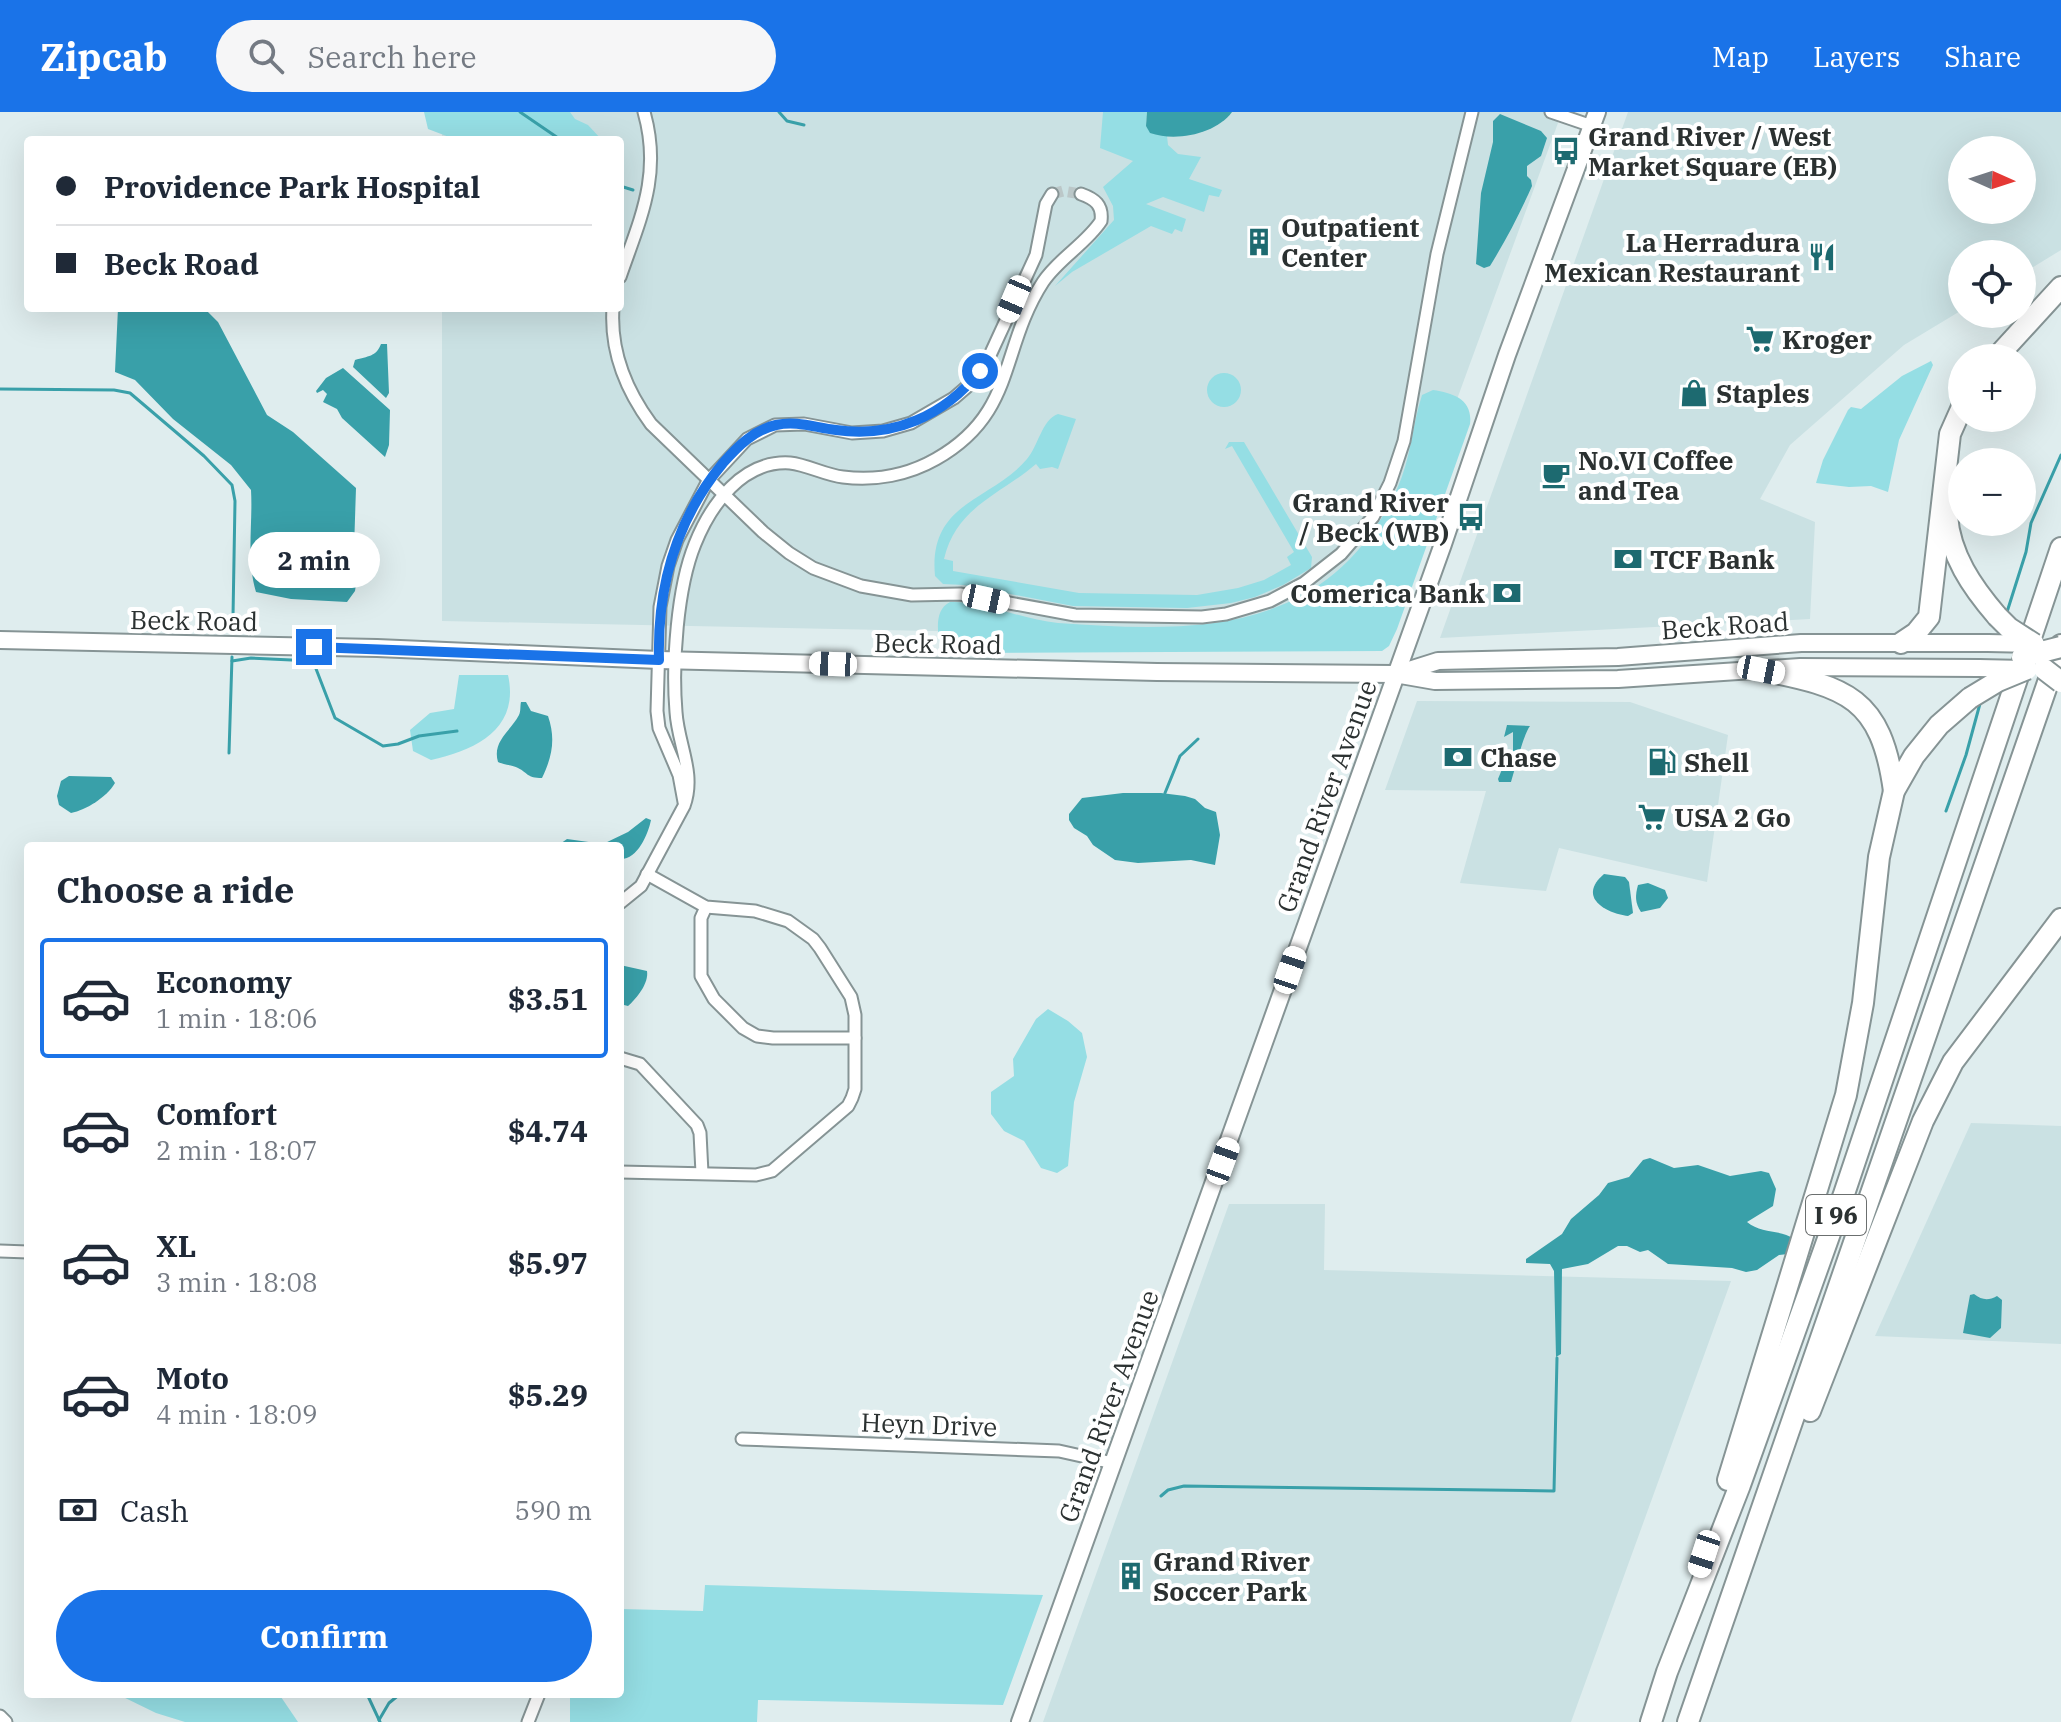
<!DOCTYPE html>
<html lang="en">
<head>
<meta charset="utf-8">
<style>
  body { margin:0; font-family:"IBM Plex Serif",serif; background:#f6f6f7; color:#1f2937; height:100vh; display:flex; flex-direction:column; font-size:30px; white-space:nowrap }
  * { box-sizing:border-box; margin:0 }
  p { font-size:26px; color:#747a83 }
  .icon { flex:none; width:44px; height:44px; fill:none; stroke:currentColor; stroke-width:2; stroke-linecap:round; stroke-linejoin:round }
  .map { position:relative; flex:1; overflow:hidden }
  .sheet { position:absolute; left:24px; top:730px; width:600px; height:856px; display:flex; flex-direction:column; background:#fff; border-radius:8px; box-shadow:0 8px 32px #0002 }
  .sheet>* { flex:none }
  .banner { position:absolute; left:24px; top:24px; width:600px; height:176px; border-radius:8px; box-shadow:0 8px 32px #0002; display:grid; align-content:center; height:176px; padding:0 32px; background:#fff }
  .needle { width:52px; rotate:93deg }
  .controls { position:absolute; left:1948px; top:24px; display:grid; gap:16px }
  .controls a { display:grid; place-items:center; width:88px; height:88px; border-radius:50%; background:#fff; box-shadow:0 8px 32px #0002; font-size:40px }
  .end { position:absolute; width:36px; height:36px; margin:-18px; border:10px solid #1a73e8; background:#fff; box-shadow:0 0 0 4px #fff }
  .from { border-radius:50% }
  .bubble { position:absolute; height:56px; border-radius:28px; background:#fff; box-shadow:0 8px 32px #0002; font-size:26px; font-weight:800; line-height:56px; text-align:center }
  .car { position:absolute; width:24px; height:48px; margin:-24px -12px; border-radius:10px; box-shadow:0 0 6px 2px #0007; background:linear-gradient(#fff 24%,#345 0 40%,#fff 0 76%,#345 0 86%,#fff 0) }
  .banner b { display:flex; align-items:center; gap:28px; height:76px; font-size:30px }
  .banner b+b { border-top:2px solid #e0e1e3 }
  .banner i { width:20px; height:20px; background:#1f2937 }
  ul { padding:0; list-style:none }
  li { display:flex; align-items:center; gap:24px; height:120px; margin:0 16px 12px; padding:0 16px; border:4px solid transparent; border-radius:8px }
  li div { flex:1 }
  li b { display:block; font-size:30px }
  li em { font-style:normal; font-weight:800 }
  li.on { border-color:#1a73e8 }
  li>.icon { width:72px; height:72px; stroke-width:1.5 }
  h2 { padding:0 32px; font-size:36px; line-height:96px }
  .pay { display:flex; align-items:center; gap:20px; height:88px; padding:0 32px; font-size:30px }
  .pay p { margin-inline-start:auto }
  .cta { display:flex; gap:16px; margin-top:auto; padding:16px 32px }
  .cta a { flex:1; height:92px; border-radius:48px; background:#1a73e8; color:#fff; font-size:32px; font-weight:800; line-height:92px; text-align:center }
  header { display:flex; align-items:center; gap:48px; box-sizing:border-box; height:112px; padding:0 40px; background:#1a73e8; color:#fff }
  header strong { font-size:38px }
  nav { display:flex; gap:44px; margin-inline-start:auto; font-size:28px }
  .search { width:560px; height:72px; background:#f6f6f7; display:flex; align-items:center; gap:20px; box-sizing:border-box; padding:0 28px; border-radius:44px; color:#747a83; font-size:30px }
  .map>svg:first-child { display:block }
  .built { fill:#cae1e3; fill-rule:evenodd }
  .green { fill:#95dee4 }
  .water { fill:#39a0a9 }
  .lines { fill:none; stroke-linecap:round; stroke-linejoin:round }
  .stream { stroke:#39a0a9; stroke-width:3 }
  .street-tunnel { stroke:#bbc7c8; stroke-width:11; stroke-dasharray:11 5.5; stroke-linecap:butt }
  .street-casing { stroke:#869495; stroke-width:15 }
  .secondary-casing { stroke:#869495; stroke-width:20 }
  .highway-casing { stroke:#869495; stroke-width:24 }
  .street { stroke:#fff; stroke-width:11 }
  .secondary { stroke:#fff; stroke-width:16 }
  .highway { stroke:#fff; stroke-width:20 }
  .secondary-bridge-casing { stroke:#869495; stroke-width:20; stroke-linecap:butt }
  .highway-bridge-casing { stroke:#869495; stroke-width:24; stroke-linecap:butt }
  .secondary-bridge { stroke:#fff; stroke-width:16 }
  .highway-bridge { stroke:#fff; stroke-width:20 }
  .route { stroke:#1a73e8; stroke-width:10 }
  .labels { text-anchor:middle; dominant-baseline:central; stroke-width:8; stroke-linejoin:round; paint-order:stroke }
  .shield { fill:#fff; stroke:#6b6f6f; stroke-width:2 }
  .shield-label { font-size:24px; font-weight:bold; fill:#2b3131 }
  .poi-label { font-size:26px; font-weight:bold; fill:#2b3131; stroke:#fff; text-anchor:start }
  .street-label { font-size:26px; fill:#2b3131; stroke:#fff }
</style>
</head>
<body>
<header>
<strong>Zipcab</strong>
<div class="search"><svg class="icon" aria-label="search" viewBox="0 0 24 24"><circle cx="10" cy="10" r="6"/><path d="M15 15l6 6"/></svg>Search here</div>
<nav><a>Map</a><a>Layers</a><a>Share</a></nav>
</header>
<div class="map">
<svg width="2061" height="1610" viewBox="0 0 2061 1610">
  <rect width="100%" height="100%" fill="#dfedee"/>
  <g class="built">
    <path d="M442 0H1562L1369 528 442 509V196H620V28H442Z"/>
    <path d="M1628 0H2061V138L2022 162V142H1962V198L1904 233 1790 333 1760 387 1815 410 1810 507 1440 526ZM1962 38H2022V98H1962Z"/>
    <path d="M1417 589 1630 590 1728 623 1707 770 1559 736 1546 779 1460 771 1486 679 1385 678Z"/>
    <path d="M1971 1011 2061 1014V1232L1875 1224Z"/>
    <path d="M1229 1092H1325L1324 1158 1731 1169 1571 1610H1043Z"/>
  </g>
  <g class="green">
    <path d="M424 0H570L575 7 588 13 602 28H457L428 17Z"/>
    <path d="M1103 0H1147L1146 14 1158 23 1167 24 1168 33 1178 42 1201 45 1189 67 1222 78 1219 85 1209 83 1204 100 1163 85 1146 92 1186 107 1182 120 1175 117 1172 122 1151 114 1072 160 1055 174 1114 108 1113 94 1103 75 1133 49 1100 36Z"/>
    <path d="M1931 249 1933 253 1899 328 1888 380 1871 374 1849 375 1816 371 1823 348 1848 298 1851 295 1861 297 1902 264Z"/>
    <circle cx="1224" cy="278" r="17"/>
    <path d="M1433 278C1454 281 1473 288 1470 312L1397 517 1389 534 1382 539 952 541 940 532C937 518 935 497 950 490 986 489 1022 508 1058 511 1198 521 1329 523 1397 377 1411 347 1412 314 1422 283Z"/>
    <path d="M1058 302 1076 307 1058 357 1052 355 1040 357 1036 352C1000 383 956 395 944 447L953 449V459L1079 481 1197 483 1238 476 1264 468 1291 453 1287 445 1294 440 1232 334 1225 337 1229 330H1244L1312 445 1311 456 1283 473 1255 485 1231 491 1187 496 1073 494 964 473 943 472 935 464C928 389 992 389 1027 347 1038 335 1042 307 1058 302Z"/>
    <path d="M459 563H508C520 617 476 638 431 648L413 639 410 618 430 601 454 597Z"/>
    <path d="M1048 897 1068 909 1082 921 1087 945 1074 990 1068 1054 1057 1061 1041 1056 1024 1029 1004 1019 991 1002V980L1014 964 1013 947 1036 907Z"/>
    <path d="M705 1473 1043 1483 1003 1593 758 1588 757 1610H570V1582H620V1497L703 1499Z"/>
    <path d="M117 1582H279L298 1610H185L156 1601Z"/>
  </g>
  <g class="water">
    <path d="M1147 0H1232C1216 22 1176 30 1150 21L1146 14Z"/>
    <path d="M1500 2 1541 19 1547 26 1541 44 1527 54V64L1531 68 1532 74C1520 101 1506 128 1490 154L1484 156 1476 152 1481 81 1493 30V9Z"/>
    <path d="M118 196H204L218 210 267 303 293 320 356 376 354 437 357 466 355 479 347 490 291 487 256 480C246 446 253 412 251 378L231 353 173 307 135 268 115 260Z"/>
    <path d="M381 232H387L389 281 386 286 353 255 355 248C368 244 376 245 381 232Z"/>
    <path d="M343 256 390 298 389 333 385 345 342 306 337 297 323 290 327 282 323 278 317 281 316 279 326 266Z"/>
    <path d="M521 590H526L531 599 548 604C556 627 552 645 542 666 527 666 528 661 518 656 513 653 504 653 498 650 492 629 510 620 519 603 521 599 520 594 521 590Z"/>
    <path d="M1507 613 1530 614C1524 621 1515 657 1511 670H1499L1498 667 1505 650 1513 645V620L1504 625Z"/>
    <path d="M69 664 111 665 115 671C107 685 86 698 71 701L59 693 57 684 61 669Z"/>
    <path d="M1123 681H1161L1185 684 1195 687 1205 696 1216 700 1220 723 1215 753 1191 748 1138 751 1115 748 1093 733 1087 724 1074 716 1069 708V702L1082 686Z"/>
    <path d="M646 706 651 708C648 723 637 748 620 747V734H557L567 727 603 732 628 720Z"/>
    <path d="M1604 762 1625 765 1629 770 1633 801 1628 804C1605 801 1577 785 1604 762Z"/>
    <path d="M1648 771 1665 778 1668 786 1660 796 1641 800C1635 791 1635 784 1638 773Z"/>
    <path d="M620 853 647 859C649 871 637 886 628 894L620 892Z"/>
    <path d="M1650 1046 1674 1056 1698 1053 1730 1064 1761 1059 1769 1061 1776 1077 1773 1094 1747 1110C1761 1122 1780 1117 1794 1127L1788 1142 1779 1143 1757 1158 1746 1160 1732 1156 1668 1152 1648 1138 1640 1140 1627 1134H1618L1588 1152 1562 1157 1561 1242 1556 1245 1554 1159 1550 1152 1526 1151V1147L1562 1122 1571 1107 1599 1083 1608 1071 1629 1065 1643 1048Z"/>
    <path d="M1974 1182C1982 1188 1988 1189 1997 1184L2002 1188 2001 1216 1990 1226 1963 1221 1970 1183Z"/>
  </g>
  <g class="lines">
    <g class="stream">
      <path d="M520 0 561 28"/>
      <path d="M779 0 787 9 804 13"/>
      <path d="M620 74 633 78"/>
      <path d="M0 277 114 278 130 281 204 344 232 373 235 389 233 505"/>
      <path d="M2007 500 2026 440 2031 411 2061 343"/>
      <path d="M232 549 251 546 313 549 335 606 383 634 398 632 419 624 457 619"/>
      <path d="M229 641 232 545"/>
      <path d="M1165 681 1180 644 1198 627"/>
      <path d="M1946 699 1966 643 1981 588"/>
      <path d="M1161 1384 1168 1378 1184 1374 1554 1379 1557 1246"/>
      <path d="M367 1582 380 1610"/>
      <path d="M379 1608 389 1591 400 1582"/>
    </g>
    <path class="street-tunnel" d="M1052 82 1063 79 1081 82"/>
    <defs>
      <g id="street">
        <path d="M1551 0 1592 14"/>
        <path d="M620 165C640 107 662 63 644 0"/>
        <path d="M613 196C610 240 626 278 651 312L763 420 789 441 813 456 861 474 912 483 960 482 1075 503 1202 505 1226 502 1270 489 1304 471 1341 442 1373 405 1390 371 1404 329 1437 142 1472 0"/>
        <path d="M684 690 679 663 659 616 657 599 660 495 668 454 677 428 708 369 747 327 775 313 804 312 852 321 883 319 911 311 954 286 969 273 991 241 1036 143 1046 92 1052 82"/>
        <path d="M620 791 641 774 684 694C696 661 678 633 676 600 672 552 677 476 695 432 711 392 743 348 790 351 808 353 825 363 843 365 875 369 908 363 936 347 1017 301 999 238 1043 170 1059 146 1086 132 1101 109 1103 93 1095 87 1081 82"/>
        <path d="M706 795 701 806V864L714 887 743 916 757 924 773 926H855"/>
        <path d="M620 946 640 952 697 1013 700 1021 702 1061"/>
        <path d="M620 1060 756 1063 772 1059 848 994 852 986 855 977V903L851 885 820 836 813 827 788 809 755 799 706 795 647 762"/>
        <path d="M0 1139 28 1140"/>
        <path d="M742 1327 1059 1339 1113 1351"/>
        <path d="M0 1604 6 1610"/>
        <path d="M528 1610 539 1582"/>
      </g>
      <g id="secondary">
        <path d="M0 528 377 536 659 548 1157 560 1395 562 1435 569 1618 567 1800 555 1979 556"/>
        <path d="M1400 561 1438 549 1618 545 1801 531H1988"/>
        <path d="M1020 1610 1443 432 1507 243 1597 0"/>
      </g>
      <g id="highway">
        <path d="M1996 246 2061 175"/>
        <path d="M1947 404C1950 443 1972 475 1997 504"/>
        <path d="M1901 531 1916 521 1929 505 1950 322 1962 295"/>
        <path d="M1761 558C1847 575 1881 585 1894 679"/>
        <path d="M1810 1299 1923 1009 1953 950 2061 807"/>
        <path d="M1728 1368 1846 983 1863 891 1879 745 1894 679 1914 644 1939 613 1970 586"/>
        <path d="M1651 1610 1667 1560 1740 1373 1844 1082 2061 436"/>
        <path d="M1688 1610 2061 533"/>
      </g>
    </defs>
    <use href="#street" class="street-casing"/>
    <use href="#secondary" class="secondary-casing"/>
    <use href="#highway" class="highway-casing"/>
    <use href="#street" class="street"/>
    <use href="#secondary" class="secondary"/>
    <use href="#highway" class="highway"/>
    <defs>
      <g id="secondary-bridge">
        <path d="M1988 531 2035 532"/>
        <path d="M1979 556 2025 557"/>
      </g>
      <g id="highway-bridge">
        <path d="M1997 504 2009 516 2034 532"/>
        <path d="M2022 545 2061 535"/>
        <path d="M2044 557 2061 570"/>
        <path d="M1970 586 1998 569 2027 557"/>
      </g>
    </defs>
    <use href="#secondary-bridge" class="secondary-bridge-casing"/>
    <use href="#highway-bridge" class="highway-bridge-casing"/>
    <use href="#secondary-bridge" class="secondary-bridge"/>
    <use href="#highway-bridge" class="highway-bridge"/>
  </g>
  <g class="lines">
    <path class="route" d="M314 535 659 548C657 474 676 408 723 351 738 334 754 318 776 313 797 308 816 316 836 318 894 326 944 304 980 259"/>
  </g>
  <defs>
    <symbol id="bus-bare" viewBox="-9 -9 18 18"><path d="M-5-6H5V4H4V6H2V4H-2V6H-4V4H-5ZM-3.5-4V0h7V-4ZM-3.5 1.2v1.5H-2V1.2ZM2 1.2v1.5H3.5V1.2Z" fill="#1d6a70" stroke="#fff" stroke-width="2.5" paint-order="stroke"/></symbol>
    <symbol id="building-bare" viewBox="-9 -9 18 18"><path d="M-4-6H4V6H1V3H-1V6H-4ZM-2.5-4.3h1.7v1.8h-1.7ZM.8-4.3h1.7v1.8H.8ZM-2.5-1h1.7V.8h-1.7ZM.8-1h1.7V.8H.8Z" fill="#1d6a70" stroke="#fff" stroke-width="2.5" paint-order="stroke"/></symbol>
    <symbol id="restaurant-bare" viewBox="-9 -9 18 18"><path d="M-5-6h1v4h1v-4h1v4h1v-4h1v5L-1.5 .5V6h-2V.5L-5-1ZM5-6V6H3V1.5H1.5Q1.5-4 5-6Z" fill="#1d6a70" stroke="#fff" stroke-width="2.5" paint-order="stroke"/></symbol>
    <symbol id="supermarket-bare" viewBox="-9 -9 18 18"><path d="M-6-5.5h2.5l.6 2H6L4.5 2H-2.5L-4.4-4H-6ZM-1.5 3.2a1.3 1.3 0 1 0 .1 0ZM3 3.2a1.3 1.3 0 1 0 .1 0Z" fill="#1d6a70" stroke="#fff" stroke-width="2.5" paint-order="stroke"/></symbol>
    <symbol id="shop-bare" viewBox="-9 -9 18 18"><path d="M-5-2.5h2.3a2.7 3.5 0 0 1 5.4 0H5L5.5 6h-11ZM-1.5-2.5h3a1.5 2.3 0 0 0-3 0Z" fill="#1d6a70" stroke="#fff" stroke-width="2.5" paint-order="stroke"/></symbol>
    <symbol id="cafe-bare" viewBox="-9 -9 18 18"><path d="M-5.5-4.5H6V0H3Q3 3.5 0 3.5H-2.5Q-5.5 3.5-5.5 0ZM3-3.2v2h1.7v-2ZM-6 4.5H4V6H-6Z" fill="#1d6a70" stroke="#fff" stroke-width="2.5" paint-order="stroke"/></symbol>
    <symbol id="bank-bare" viewBox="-9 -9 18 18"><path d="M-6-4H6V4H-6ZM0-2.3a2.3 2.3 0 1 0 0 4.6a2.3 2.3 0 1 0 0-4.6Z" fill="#1d6a70" stroke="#fff" stroke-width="2.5" paint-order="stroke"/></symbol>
    <symbol id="fuel-bare" viewBox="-9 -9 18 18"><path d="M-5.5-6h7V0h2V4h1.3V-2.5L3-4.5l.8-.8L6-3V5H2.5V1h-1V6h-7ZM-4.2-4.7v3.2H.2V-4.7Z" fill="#1d6a70" stroke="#fff" stroke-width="2.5" paint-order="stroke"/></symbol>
  </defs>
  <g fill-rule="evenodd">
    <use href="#bus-bare" x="1546" y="19" width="40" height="40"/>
    <use href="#building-bare" x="1239" y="110" width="40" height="40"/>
    <use href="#restaurant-bare" x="1802" y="125" width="40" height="40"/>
    <use href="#supermarket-bare" x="1740" y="207" width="40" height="40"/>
    <use href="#shop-bare" x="1674" y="261" width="40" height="40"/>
    <use href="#cafe-bare" x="1536" y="343" width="40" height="40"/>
    <use href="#bus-bare" x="1451" y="385" width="40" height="40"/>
    <use href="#bank-bare" x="1608" y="427" width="40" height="40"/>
    <use href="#bank-bare" x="1487" y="461" width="40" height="40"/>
    <use href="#bank-bare" x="1438" y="625" width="40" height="40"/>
    <use href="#fuel-bare" x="1642" y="630" width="40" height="40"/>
    <use href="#supermarket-bare" x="1632" y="685" width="40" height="40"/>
    <use href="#building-bare" x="1111" y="1444" width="40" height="40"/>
  </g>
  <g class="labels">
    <rect class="shield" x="1806" y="1083" width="60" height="40" rx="6"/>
    <g class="shield-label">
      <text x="1836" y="1103">I 96</text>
    </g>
    <g class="poi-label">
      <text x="1588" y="24">Grand River / West<tspan x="1588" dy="30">Market Square (EB)</tspan></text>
      <text x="1281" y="115">Outpatient<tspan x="1281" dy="30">Center</tspan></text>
      <text x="1800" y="130" text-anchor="end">La Herradura<tspan x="1800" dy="30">Mexican Restaurant</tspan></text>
      <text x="1782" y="227">Kroger</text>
      <text x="1716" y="281">Staples</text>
      <text x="1578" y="348">No.VI Coffee<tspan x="1578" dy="30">and Tea</tspan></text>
      <text x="1449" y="390" text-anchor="end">Grand River<tspan x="1449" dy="30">/ Beck (WB)</tspan></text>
      <text x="1650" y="447">TCF Bank</text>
      <text x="1485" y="481" text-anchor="end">Comerica Bank</text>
      <text x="1480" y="645">Chase</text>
      <text x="1684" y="650">Shell</text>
      <text x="1674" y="705">USA 2 Go</text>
      <text x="1153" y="1449">Grand River<tspan x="1153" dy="30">Soccer Park</tspan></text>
    </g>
    <g class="street-label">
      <text transform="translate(194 508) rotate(1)">Beck Road</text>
      <text transform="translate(1725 513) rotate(-4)">Beck Road</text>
      <text transform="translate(938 531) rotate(1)">Beck Road</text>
      <text transform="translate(1326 684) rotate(-70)">Grand River Avenue</text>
      <text transform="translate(1108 1294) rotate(-70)">Grand River Avenue</text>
      <text transform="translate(929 1312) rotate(2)">Heyn Drive</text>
    </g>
  </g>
</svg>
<div class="controls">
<a><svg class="needle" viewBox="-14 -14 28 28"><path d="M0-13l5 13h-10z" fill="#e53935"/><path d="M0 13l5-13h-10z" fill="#747a83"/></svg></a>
<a><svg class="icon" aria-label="locate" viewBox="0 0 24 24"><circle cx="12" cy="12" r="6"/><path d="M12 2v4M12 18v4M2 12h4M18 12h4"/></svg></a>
<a>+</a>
<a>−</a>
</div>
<i class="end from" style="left:980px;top:259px"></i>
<i class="end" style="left:314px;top:535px"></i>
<div class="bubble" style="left:248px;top:420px;width:132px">2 min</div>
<i class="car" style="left:1014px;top:187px;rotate:203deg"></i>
<i class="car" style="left:986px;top:487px;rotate:102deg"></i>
<i class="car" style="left:833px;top:552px;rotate:272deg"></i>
<i class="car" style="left:1761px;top:558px;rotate:101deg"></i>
<i class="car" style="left:1290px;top:858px;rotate:19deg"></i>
<i class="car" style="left:1223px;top:1049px;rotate:20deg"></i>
<i class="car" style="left:1704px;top:1442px;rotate:198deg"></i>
<div class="banner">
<b><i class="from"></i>Providence Park Hospital</b>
<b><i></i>Beck Road</b>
</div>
<section class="sheet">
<h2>Choose a ride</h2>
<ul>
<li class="on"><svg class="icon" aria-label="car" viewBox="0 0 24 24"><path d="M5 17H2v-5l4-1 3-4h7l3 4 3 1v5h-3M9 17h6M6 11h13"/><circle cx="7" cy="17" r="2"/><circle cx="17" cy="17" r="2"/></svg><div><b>Economy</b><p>1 min · 18:06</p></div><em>$3.51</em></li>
<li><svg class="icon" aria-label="car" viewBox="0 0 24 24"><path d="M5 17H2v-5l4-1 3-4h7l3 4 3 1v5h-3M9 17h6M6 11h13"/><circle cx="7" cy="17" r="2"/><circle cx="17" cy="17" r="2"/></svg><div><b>Comfort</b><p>2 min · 18:07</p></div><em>$4.74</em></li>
<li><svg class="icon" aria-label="car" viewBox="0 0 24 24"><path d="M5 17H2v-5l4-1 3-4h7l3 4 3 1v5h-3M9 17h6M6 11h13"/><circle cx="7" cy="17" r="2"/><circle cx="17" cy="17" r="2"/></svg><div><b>XL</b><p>3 min · 18:08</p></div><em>$5.97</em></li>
<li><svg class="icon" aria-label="car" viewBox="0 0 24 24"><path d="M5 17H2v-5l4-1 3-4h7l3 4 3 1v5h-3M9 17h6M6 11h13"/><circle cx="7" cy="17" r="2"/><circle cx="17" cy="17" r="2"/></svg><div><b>Moto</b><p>4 min · 18:09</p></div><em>$5.29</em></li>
</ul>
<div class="pay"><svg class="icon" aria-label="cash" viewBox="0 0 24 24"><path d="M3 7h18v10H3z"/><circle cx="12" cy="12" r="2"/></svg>Cash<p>590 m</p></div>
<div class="cta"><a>Confirm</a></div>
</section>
</div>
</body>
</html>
